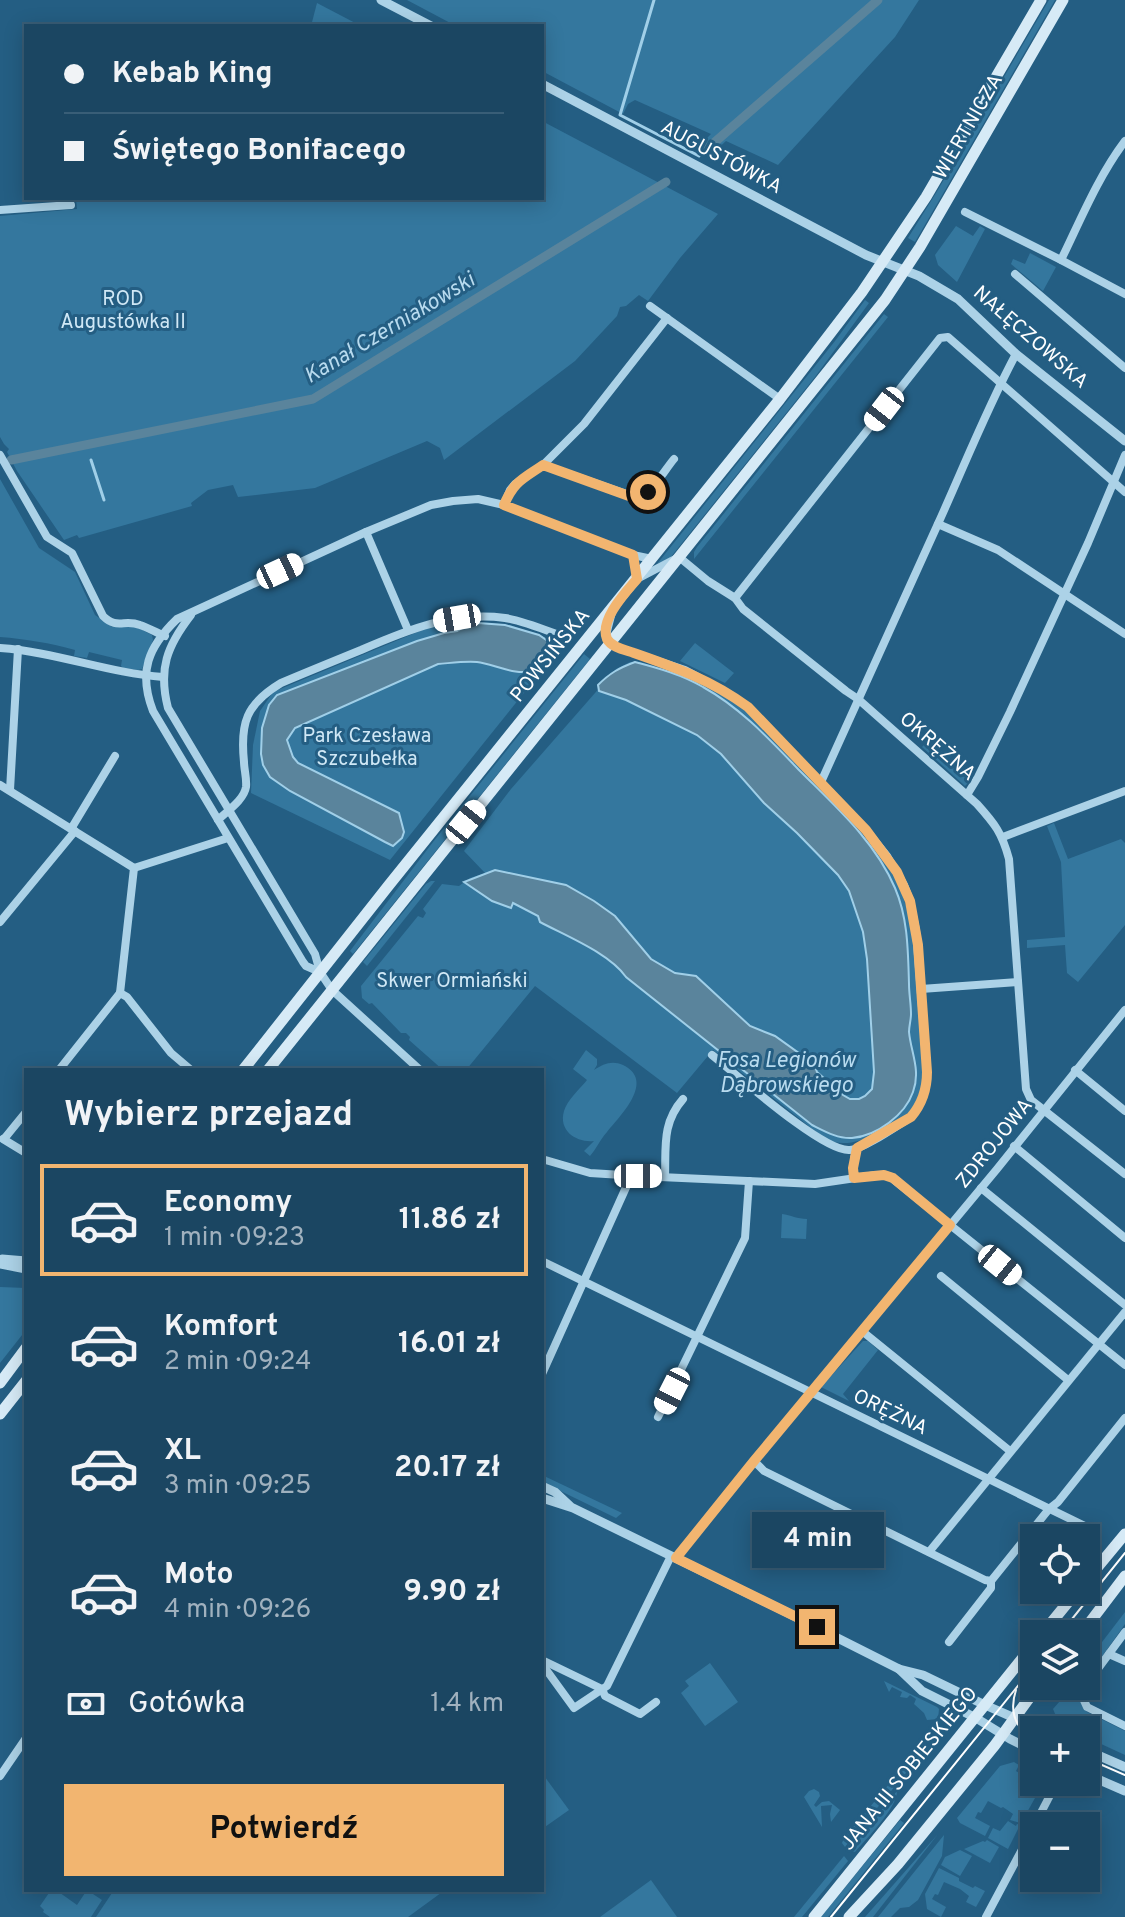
<!DOCTYPE html>
<html lang="pl">
<head>
<meta charset="utf-8">
<style>
  body { margin:0; font-family:Overpass,sans-serif; background:#244d68; color:#f1f3f6; height:100vh; display:flex; flex-direction:column; font-size:30px; white-space:nowrap }
  * { box-sizing:border-box; margin:0 }
  p { font-size:26px; color:#a0b1be }
  .icon { flex:none; width:44px; height:44px; fill:none; stroke:currentColor; stroke-width:2; stroke-linecap:round; stroke-linejoin:round }
  .map { position:relative; flex:1; overflow:hidden }
  .sheet { position:absolute; left:24px; top:1068px; width:520px; height:824px; display:flex; flex-direction:column; background:#1b4662; border-radius:0px; box-shadow:0 4px 20px #0003,0 0 0 2px #395e77 }
  .sheet>* { flex:none }
  .top-card { position:absolute; left:24px; top:24px; width:520px; height:176px; border-radius:0px; box-shadow:0 4px 20px #0003,0 0 0 2px #395e77; display:grid; align-content:center; height:176px; padding:0 40px; background:#1b4662 }
  .buttons { position:absolute; left:1020px; top:1524px; display:grid; gap:16px }
  .buttons a { display:grid; place-items:center; width:80px; height:80px; border-radius:0px; background:#1b4662; box-shadow:0 4px 20px #0003,0 0 0 2px #395e77; font-size:40px }
  .end { position:absolute; width:36px; height:36px; margin:-18px; border:10px solid #f2b570; background:#111; box-shadow:0 0 0 4px #111 }
  .from { border-radius:50% }
  .bubble { position:absolute; height:56px; border-radius:0px; background:#1b4662; box-shadow:0 4px 20px #0003,0 0 0 2px #395e77; font-size:26px; font-weight:700; line-height:56px; text-align:center }
  .car { position:absolute; width:24px; height:48px; margin:-24px -12px; border-radius:10px; box-shadow:0 0 6px 2px #0007; background:linear-gradient(#fff 24%,#345 0 40%,#fff 0 76%,#345 0 86%,#fff 0) }
  .top-card b { display:flex; align-items:center; gap:28px; height:76px; font-size:30px }
  .top-card b+b { border-top:2px solid #395e77 }
  .top-card i { width:20px; height:20px; background:#f1f3f6 }
  ul { padding:0; list-style:none }
  li { display:flex; align-items:center; gap:24px; height:112px; margin:0 16px 12px; padding:0 24px; border:4px solid transparent; border-radius:0px }
  li div { flex:1 }
  li b { display:block; font-size:30px }
  li em { font-style:normal; font-weight:700 }
  li.on { border-color:#f2b570 }
  li>.icon { width:72px; height:72px; stroke-width:1.5 }
  h2 { padding:0 40px; font-size:36px; line-height:96px }
  .pay { display:flex; align-items:center; gap:20px; height:88px; padding:0 40px; font-size:30px }
  .pay p { margin-inline-start:auto }
  .primary-button { display:flex; gap:16px; margin-top:auto; padding:16px 40px }
  .primary-button a { flex:1; height:92px; border-radius:0px; background:#f2b570; color:#111; font-size:32px; font-weight:700; line-height:92px; text-align:center }
  .map>svg:first-child { display:block }
  .green { fill:#34779e }
  .water { fill:#5a849c; stroke:#a0cfe8; stroke-width:2 }
  .lines { fill:none; stroke-linecap:round; stroke-linejoin:round }
  .stream { stroke:#a0cfe8; stroke-width:3 }
  .canal { stroke:#5a849c; stroke-width:9 }
  .minor { stroke:#acd2e7; stroke-width:8 }
  .tertiary { stroke:#acd2e7; stroke-width:9 }
  .secondary { stroke:#d6eaf6; stroke-width:11 }
  .tram { stroke:#fff; stroke-width:2 }
  .route { stroke:#f2b570; stroke-width:10 }
  .labels { text-anchor:middle; dominant-baseline:central; stroke-width:6; stroke-linejoin:round; paint-order:stroke }
  .street-label { font-size:20px; fill:#fff; stroke:#245e83 }
  .park-label { font-size:20px; fill:#d0e8f6; stroke:#245e83 }
  .water-label { font-size:22px; font-style:italic; fill:#b8dbef; stroke:#245e83 }
</style>
</head>
<body>
<div class="map">
<svg width="1125" height="1917" viewBox="0 0 1125 1917">
  <rect width="100%" height="100%" fill="#245e83"/>
  <g class="green">
    <path d="M407 0H919L895 37 778 165 726 141 715 151 711 152 700 145 711 134 635 100 628 104 623 114 542 71V26H456Z"/>
    <path d="M1049 0H1055L915 242 908 238 936 193Z"/>
    <path d="M317 3 361 26H311Z"/>
    <path d="M542 121 718 214 680 258 648 301 639 295 626 306 620 307 617 316 575 361 444 460 440 448 427 441 315 488 238 497 233 485 208 490 191 503 192 506 79 538 77 535 64 540 17 471 7 452 9 449 4 444 0 437V216L77 209 76 199 89 198H542Z"/>
    <path d="M956 226 973 236 980 226 985 229 957 282 938 265 935 255Z"/>
    <path d="M1030 253 1056 267 1043 291 1011 264 1013 259 1025 264Z"/>
    <path d="M865 300 869 303 815 377 670 558 657 564 835 341Z"/>
    <path d="M884 314 888 317 694 559V552L697 547Z"/>
    <path d="M0 479 39 548 75 572 95 615 112 627H137L152 635 153 640 142 669 138 670 123 668 121 666 122 660 89 652 87 658 74 656 75 650C50 643 26 639 0 637Z"/>
    <path d="M460 620 510 625 563 644 390 860 251 793 253 745 260 711 273 692 432 626Z"/>
    <path d="M695 643 734 673 725 683 680 661Z"/>
    <path d="M584 654 590 659 353 954 350 951 433 842Z"/>
    <path d="M630 662H640L668 672 670 668 677 671 718 691 747 711 795 761 888 863 902 894 910 918 915 943 924 1068C923 1085 918 1107 904 1117 879 1131 854 1152 825 1139L713 1050 677 1093 535 986 466 1070H443L409 1040 410 1037 406 1033H401L372 1003 369 1004 362 998 361 986 418 916 423 918 426 913 423 909 442 884 459 886 470 878 485 873 464 851 511 789 616 669Z"/>
    <path d="M929 740 972 779 965 786 922 747Z"/>
    <path d="M1054 823 1068 859 1121 839 1125 843V925L1078 982 1067 973 1065 945 1027 948V940L1065 937 1061 862 1047 826Z"/>
    <path d="M431 881H435L367 966 363 962 426 884Z"/>
    <path d="M586 1050 597 1059V1065L594 1070C603 1064 612 1060 623 1065 656 1081 620 1116 607 1132 599 1141 597 1148 590 1156L584 1151 594 1141C578 1143 558 1132 564 1111 567 1100 580 1089 587 1080L573 1069Z"/>
    <path d="M782 1214C791 1215 797 1219 807 1219L806 1239 781 1238Z"/>
    <path d="M0 1287 26 1288V1330L0 1363Z"/>
    <path d="M863 1341H868L878 1350 843 1394 849 1401 821 1387Z"/>
    <path d="M542 1475 622 1513 616 1518 542 1482Z"/>
    <path d="M1125 1612V1624L1089 1675 1086 1673V1663Z"/>
    <path d="M710 1663 738 1702 705 1726 681 1693 689 1686 685 1681Z"/>
    <path d="M884 1681 937 1707 939 1709 938 1719 927 1720 924 1713 914 1704 916 1699 910 1695 907 1698 900 1697 902 1692 892 1687 889 1692Z"/>
    <path d="M1078 1698 1087 1712 1125 1731V1755L1086 1737V1730H1073L1064 1726 1066 1722 1064 1720 1061 1724 1059 1723 1053 1709 1060 1701Z"/>
    <path d="M1014 1762 1019 1765 1016 1771 1028 1779 1032 1774 1034 1776V1782H1044L1021 1823 1010 1820 1013 1814 1003 1807 1001 1808 988 1801 981 1813 978 1812 975 1818 990 1826 985 1836 960 1823 957 1818 1000 1766Z"/>
    <path d="M905 1765 910 1768 845 1847 842 1843 844 1838Z"/>
    <path d="M542 1773 569 1810 542 1829Z"/>
    <path d="M814 1789 819 1792 820 1796 814 1805 816 1807 822 1802 829 1801 840 1810 831 1822 830 1814 832 1805 821 1806 822 1827 804 1797 809 1791Z"/>
    <path d="M897 1791C897 1808 868 1837 855 1852L849 1850Z"/>
    <path d="M900 1820 904 1823 828 1917H821Z"/>
    <path d="M1008 1821 1016 1826 1017 1824 1020 1825 1008 1849 988 1838 993 1828 1000 1831Z"/>
    <path d="M938 1834 873 1917H865Z"/>
    <path d="M944 1835 942 1856 918 1900 909 1907 900 1908 891 1917H878Z"/>
    <path d="M987 1840 999 1847 990 1863 964 1849 983 1841 985 1842Z"/>
    <path d="M960 1850 972 1856 960 1876 941 1865 945 1857Z"/>
    <path d="M844 1856 848 1861 802 1917H794Z"/>
    <path d="M939 1868 959 1878V1881L973 1888 975 1886 985 1891 976 1907 966 1902 969 1896 960 1889 944 1882 938 1895 935 1894 932 1899 946 1907 941 1917 927 1909 925 1894Z"/>
    <path d="M651 1880 677 1917H600Z"/>
    <path d="M51 1890H56L77 1905 87 1890 102 1900 91 1917H50L43 1912 44 1910 40 1906Z"/>
    <path d="M114 1890H445L408 1917H96Z"/>
  </g>
  <g class="water">
    <path d="M478 623 505 625 539 635 555 646C549 655 545 666 534 670 517 677 494 664 477 662 464 661 451 663 438 664L295 728 287 740 293 757 298 763 399 813 404 832 402 838 393 846 385 842 290 791 270 777 263 765 261 754 262 728 269 705 277 695 417 641 444 633 457 631 467 625Z"/>
    <path d="M635 662C658 668 683 675 703 687 741 708 770 740 800 771 835 806 875 841 895 888 908 918 908 951 909 984 909 994 911 1004 911 1014 911 1020 909 1026 909 1032 911 1053 921 1070 913 1092 905 1115 877 1136 852 1138 838 1139 824 1131 812 1125L626 977C609 953 566 936 540 922L538 916 513 903 511 908 492 901 464 882 495 870 566 885 594 901 615 916 651 959 675 973 696 976 750 1026 775 1036 814 1064 817 1072 843 1095 850 1099H859L865 1096 872 1089 874 1072 867 959 863 932 849 891 838 875 797 833 764 803 721 754 697 735 626 700 599 691 598 685C610 673 619 668 635 662Z"/>
  </g>
  <g class="lines">
    <g class="stream">
      <path d="M654 0 620 115 699 156"/>
      <path d="M91 460 104 500"/>
    </g>
    <g class="canal">
      <path d="M708 148 878 0"/>
      <path d="M11 460 313 399 666 182"/>
    </g>
    <g class="minor">
      <path d="M0 210 71 205"/>
      <path d="M965 212 1061 260 1125 294"/>
      <path d="M1061 260C1081 219 1098 177 1125 141"/>
      <path d="M1015 274 1125 368"/>
      <path d="M650 306 780 399"/>
      <path d="M0 455 47 537 72 553 103 616C117 630 124 619 140 625 149 628 157 633 165 636"/>
      <path d="M543 465 635 497C653 493 663 472 674 459"/>
      <path d="M504 505 510 490 515 484 543 465 584 424 667 318"/>
      <path d="M938 524 998 550 1125 634"/>
      <path d="M366 532 408 630"/>
      <path d="M633 555 637 579 679 557 708 581 735 598 743 609 846 691 858 699 977 804C995 824 1002 833 1009 859L1026 1089 1031 1100 1125 1174"/>
      <path d="M735 598 940 338 948 337 1125 492"/>
      <path d="M612 612 606 635 611 643 616 647 685 670 722 690 748 707 866 830 887 856 904 885 910 901 916 930 927 1072C927 1089 922 1104 911 1117 898 1125 864 1149 850 1150 824 1153 736 1074 712 1055"/>
      <path d="M191 615C167 646 158 669 168 708L315 954 320 972 332 990 420 1070"/>
      <path d="M0 648C56 652 108 673 163 677"/>
      <path d="M821 782C859 697 898 612 937 526 963 469 986 410 1016 354"/>
      <path d="M0 785 134 868 120 993"/>
      <path d="M10 790 18 649"/>
      <path d="M967 795 978 777 1010 712 1088 543 1125 455"/>
      <path d="M218 820C227 811 244 800 246 787 247 779 244 769 244 762 240 723 246 704 281 683 307 672 334 661 361 650 407 630 453 611 505 618 524 621 545 630 564 637"/>
      <path d="M71 829 115 756"/>
      <path d="M1003 837 1125 791"/>
      <path d="M134 868 228 838"/>
      <path d="M0 922 75 831"/>
      <path d="M320 972 306 966 303 962 153 711C138 672 148 647 177 619L366 532 431 505 453 501 478 499 504 505 633 555 652 559"/>
      <path d="M921 989 1018 982"/>
      <path d="M120 993 127 997 171 1053 191 1070"/>
      <path d="M59 1070 120 993"/>
      <path d="M1075 1070 1125 1111"/>
      <path d="M3 1139 26 1153"/>
      <path d="M4 1139 26 1112"/>
      <path d="M1014 1146 1125 1238"/>
      <path d="M542 1159 590 1173 638 1176 815 1184 876 1175 889 1176 1125 1365"/>
      <path d="M665 1176C666 1146 662 1123 683 1099"/>
      <path d="M854 1178V1158L857 1148"/>
      <path d="M981 1188 1125 1305"/>
      <path d="M542 1261 1095 1531"/>
      <path d="M941 1276 1068 1380"/>
      <path d="M862 1331 1010 1451"/>
      <path d="M542 1374 628 1183 630 1175"/>
      <path d="M658 1417 745 1238 749 1181"/>
      <path d="M754 1461 764 1471 985 1580 991 1581 1049 1509 1058 1502 1125 1418"/>
      <path d="M929 1552 1125 1312"/>
      <path d="M676 1558 754 1461 997 1169 1125 1010"/>
      <path d="M949 1642 991 1588V1581"/>
      <path d="M1109 1654 1125 1661"/>
      <path d="M542 1660 602 1689 605 1696 640 1714 656 1702"/>
      <path d="M542 1664 574 1708 607 1686 671 1556"/>
      <path d="M1086 1685 1125 1632"/>
      <path d="M1085 1686 1082 1696 1087 1707 1125 1726"/>
      <path d="M0 1776 26 1738"/>
      <path d="M1034 1826 1057 1782"/>
      <path d="M986 1917 1034 1827"/>
    </g>
    <g class="tertiary">
      <path d="M381 0 431 26"/>
      <path d="M542 84 866 255 919 276 958 299 1016 354 1125 441"/>
      <path d="M2 1259 26 1261"/>
      <path d="M0 1264 26 1269"/>
      <path d="M542 1486 555 1492 570 1506"/>
      <path d="M542 1498 573 1508 780 1609 899 1669 923 1675 985 1705 1042 1730"/>
      <path d="M899 1669 922 1691 976 1718 1010 1739 1034 1751"/>
      <path d="M1086 1750 1125 1767"/>
      <path d="M1086 1774 1125 1791"/>
    </g>
    <g class="secondary">
      <path d="M243 1070 389 885 780 399 862 292 926 197 1041 0"/>
      <path d="M268 1070 885 300 920 247 1063 0"/>
      <path d="M0 1383 26 1348"/>
      <path d="M0 1414 26 1381"/>
      <path d="M1086 1581 1125 1534"/>
      <path d="M1042 1634 1078 1590"/>
      <path d="M1081 1634 1125 1576"/>
      <path d="M814 1917 1034 1644"/>
      <path d="M849 1917 898 1864 995 1745 1038 1686"/>
    </g>
    <g class="tram">
      <path d="M1060 1634 1125 1553"/>
      <path d="M1016 1690C1009 1711 1015 1728 1034 1740"/>
      <path d="M1086 1758 1125 1775"/>
      <path d="M831 1917 1034 1666"/>
    </g>
  </g>
  <g class="lines">
    <path class="route" d="M648 492 642 496H629L543 465C523 479 514 481 504 505L633 555 637 579C626 592 599 620 607 639 612 648 626 650 634 653 677 668 711 680 748 707L866 830 897 872 910 901 918 945 927 1072C927 1089 922 1104 911 1117L857 1148 853 1168 854 1178 884 1175 893 1178 950 1225 754 1461 676 1558 817 1627"/>
  </g>
  <g class="labels">
    <g class="street-label">
      <text transform="translate(969 127) rotate(-60)">WIERTNICZA</text>
      <text transform="translate(721 158) rotate(28)">AUGUSTÓWKA</text>
      <text transform="translate(1030 338) rotate(41)">NAŁĘCZOWSKA</text>
      <text transform="translate(551 656) rotate(-51)">POWSIŃSKA</text>
      <text transform="translate(937 747) rotate(41)">OKRĘŻNA</text>
      <text transform="translate(995 1144) rotate(-51)">ZDROJOWA</text>
      <text transform="translate(890 1413) rotate(26)">ORĘŻNA</text>
      <text transform="translate(910 1769) rotate(-51)">JANA III SOBIESKIEGO</text>
    </g>
    <g class="park-label">
      <text x="123" y="300">ROD<tspan x="123" dy="23">Augustówka II</tspan></text>
      <text x="367" y="737">Park Czesława<tspan x="367" dy="23">Szczubełka</tspan></text>
      <text x="452" y="982">Skwer Ormiański</text>
    </g>
    <g class="water-label">
      <text transform="translate(390 329) rotate(-31)">Kanał Czerniakowski</text>
      <text x="786" y="1061">Fosa Legionów<tspan x="786" dy="25">Dąbrowskiego</tspan></text>
    </g>
  </g>
</svg>
<div class="buttons">
<a><svg class="icon" aria-label="locate" viewBox="0 0 24 24"><circle cx="12" cy="12" r="6"/><path d="M12 2v4M12 18v4M2 12h4M18 12h4"/></svg></a>
<a><svg class="icon" aria-label="layers" viewBox="0 0 24 24"><path d="M12 4l9 5-9 5-9-5zM3 14l9 5 9-5"/></svg></a>
<a>+</a>
<a>−</a>
</div>
<i class="end from" style="left:648px;top:492px"></i>
<i class="end" style="left:817px;top:1627px"></i>
<div class="bubble" style="left:752px;top:1512px;width:132px">4 min</div>
<i class="car" style="left:884px;top:409px;rotate:218deg"></i>
<i class="car" style="left:280px;top:571px;rotate:65deg"></i>
<i class="car" style="left:457px;top:618px;rotate:260deg"></i>
<i class="car" style="left:466px;top:822px;rotate:39deg"></i>
<i class="car" style="left:638px;top:1176px;rotate:90deg"></i>
<i class="car" style="left:1000px;top:1265px;rotate:129deg"></i>
<i class="car" style="left:672px;top:1391px;rotate:207deg"></i>
<div class="top-card">
<b><i class="from"></i>Kebab King</b>
<b><i></i>Świętego Bonifacego</b>
</div>
<section class="sheet">
<h2>Wybierz przejazd</h2>
<ul>
<li class="on"><svg class="icon" aria-label="car" viewBox="0 0 24 24"><path d="M5 17H2v-5l4-1 3-4h7l3 4 3 1v5h-3M9 17h6M6 11h13"/><circle cx="7" cy="17" r="2"/><circle cx="17" cy="17" r="2"/></svg><div><b>Economy</b><p>1 min · 09:23</p></div><em>11.86 zł</em></li>
<li><svg class="icon" aria-label="car" viewBox="0 0 24 24"><path d="M5 17H2v-5l4-1 3-4h7l3 4 3 1v5h-3M9 17h6M6 11h13"/><circle cx="7" cy="17" r="2"/><circle cx="17" cy="17" r="2"/></svg><div><b>Komfort</b><p>2 min · 09:24</p></div><em>16.01 zł</em></li>
<li><svg class="icon" aria-label="car" viewBox="0 0 24 24"><path d="M5 17H2v-5l4-1 3-4h7l3 4 3 1v5h-3M9 17h6M6 11h13"/><circle cx="7" cy="17" r="2"/><circle cx="17" cy="17" r="2"/></svg><div><b>XL</b><p>3 min · 09:25</p></div><em>20.17 zł</em></li>
<li><svg class="icon" aria-label="car" viewBox="0 0 24 24"><path d="M5 17H2v-5l4-1 3-4h7l3 4 3 1v5h-3M9 17h6M6 11h13"/><circle cx="7" cy="17" r="2"/><circle cx="17" cy="17" r="2"/></svg><div><b>Moto</b><p>4 min · 09:26</p></div><em>9.90 zł</em></li>
</ul>
<div class="pay"><svg class="icon" aria-label="cash" viewBox="0 0 24 24"><path d="M3 7h18v10H3z"/><circle cx="12" cy="12" r="2"/></svg>Gotówka<p>1.4 km</p></div>
<div class="primary-button"><a>Potwierdź</a></div>
</section>
</div>
</body>
</html>
